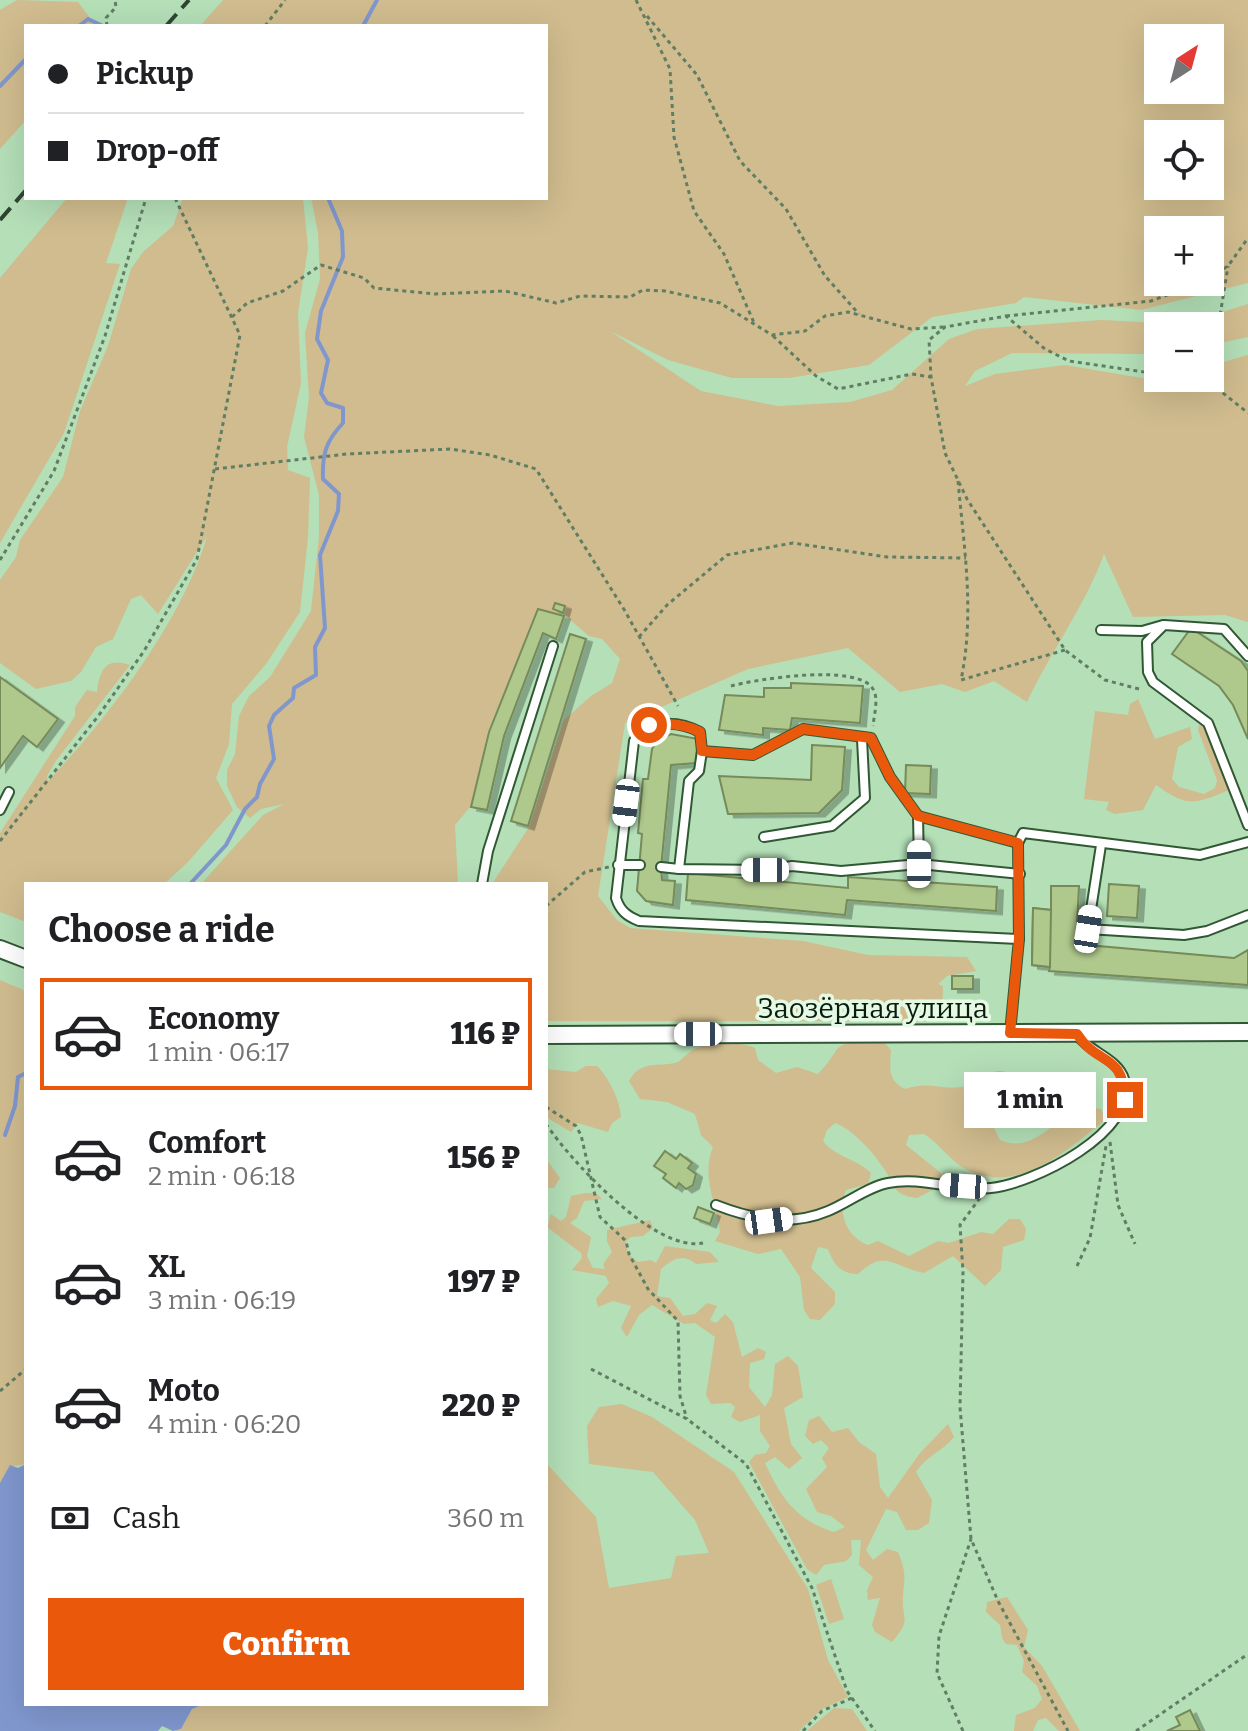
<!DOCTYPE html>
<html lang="en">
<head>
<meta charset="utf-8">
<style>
  body { margin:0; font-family:Bitter,serif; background:#f2f2f2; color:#202124; height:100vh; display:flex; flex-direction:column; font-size:30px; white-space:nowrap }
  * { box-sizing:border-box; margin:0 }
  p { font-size:26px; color:#757577 }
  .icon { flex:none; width:44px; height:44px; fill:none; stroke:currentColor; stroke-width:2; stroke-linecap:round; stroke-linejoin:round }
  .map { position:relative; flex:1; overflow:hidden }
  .sheet { position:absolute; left:24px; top:882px; width:524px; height:824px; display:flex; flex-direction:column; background:#fff; border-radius:0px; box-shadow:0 8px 32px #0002 }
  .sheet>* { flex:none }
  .banner { position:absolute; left:24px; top:24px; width:524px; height:176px; border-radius:0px; box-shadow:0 8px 32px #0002; display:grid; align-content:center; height:176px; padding:0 24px; background:#fff }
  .needle { width:52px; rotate:36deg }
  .fabs { position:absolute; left:1144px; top:24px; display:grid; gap:16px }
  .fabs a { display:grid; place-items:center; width:80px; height:80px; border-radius:0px; background:#fff; box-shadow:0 8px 32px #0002; font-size:40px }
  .end { position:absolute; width:36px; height:36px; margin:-18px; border:10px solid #ea580c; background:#fff; box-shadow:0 0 0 4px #fff }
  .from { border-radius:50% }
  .bubble { position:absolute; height:56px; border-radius:0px; background:#fff; box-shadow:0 8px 32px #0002; font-size:26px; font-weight:800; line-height:56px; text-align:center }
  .car { position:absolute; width:24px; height:48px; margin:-24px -12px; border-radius:10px; box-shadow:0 0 6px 2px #0007; background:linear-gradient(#fff 24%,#345 0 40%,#fff 0 76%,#345 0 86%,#fff 0) }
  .banner b { display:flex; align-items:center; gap:28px; height:76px; font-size:30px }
  .banner b+b { border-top:2px solid #e0e0e0 }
  .banner i { width:20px; height:20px; background:#202124 }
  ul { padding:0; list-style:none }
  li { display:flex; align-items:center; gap:24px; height:112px; margin:0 16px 12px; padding:0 8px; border:4px solid transparent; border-radius:0px }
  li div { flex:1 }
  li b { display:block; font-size:30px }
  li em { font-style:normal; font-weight:800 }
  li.current { border-color:#ea580c }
  li>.icon { width:72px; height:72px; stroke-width:1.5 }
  h2 { padding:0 24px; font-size:36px; line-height:96px }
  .pay { display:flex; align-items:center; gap:20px; height:88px; padding:0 24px; font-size:30px }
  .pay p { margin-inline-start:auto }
  .cta { display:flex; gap:16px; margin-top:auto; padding:16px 24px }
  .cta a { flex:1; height:92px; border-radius:0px; background:#ea580c; color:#fff; font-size:32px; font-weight:800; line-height:92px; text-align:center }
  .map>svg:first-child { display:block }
  .green { fill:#d0bc8e; fill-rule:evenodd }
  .water { fill:#8097ce }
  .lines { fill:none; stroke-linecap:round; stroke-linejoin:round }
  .stream { stroke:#8097ce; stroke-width:4 }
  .building { fill:#afc88c; stroke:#768a5a; stroke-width:2; filter:url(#shadow) }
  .service-casing { stroke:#315835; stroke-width:12 }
  .minor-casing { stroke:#315835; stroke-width:20 }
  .path { stroke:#607e63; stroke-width:3; stroke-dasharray:4 4; stroke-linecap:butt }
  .service { stroke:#fff; stroke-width:8 }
  .minor { stroke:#fff; stroke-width:16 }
  .rail { stroke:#2f4531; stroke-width:4; stroke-dasharray:16 8; stroke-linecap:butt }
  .route { stroke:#ea580c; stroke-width:10 }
  .labels { text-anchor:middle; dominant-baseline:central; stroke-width:7; stroke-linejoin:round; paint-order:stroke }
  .street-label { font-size:28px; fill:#0b1b0d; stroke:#e4fae5 }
</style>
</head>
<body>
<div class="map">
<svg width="1248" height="1731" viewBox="0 0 1248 1731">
  <defs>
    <filter id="shadow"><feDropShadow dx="6" dy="3.5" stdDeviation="0" flood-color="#0004"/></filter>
  </defs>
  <rect width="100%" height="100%" fill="#b4dfb7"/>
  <g class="green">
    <path d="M17 0 78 2 96 26H26V120L0 149V10Z"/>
    <path d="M223 0H1248V283L1141 310 1024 297 1016 303 932 317 869 365 789 378H732L668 360 610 331 701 391 778 406 850 402 892 390 949 339 977 329 1101 320 1184 324 1248 304V337L1210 345V326H1158V354L1012 353 975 371 965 386 995 374 1065 365 1189 386 1200 378H1210V371L1220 363 1248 355V622L1225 615 1133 617 1104 554C1085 606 1051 651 1027 702L994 681 965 692 942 684 900 692 848 648 748 669 625 723 598 896 617 920 630 928 803 941 868 955 967 957 976 971 947 976 938 984 943 986 942 1021H546V884H492L529 827 564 720 591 696 612 683 620 659 602 639 589 636 563 614 537 611 488 731 471 806 455 825 458 884H201L263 815 284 804 261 809 250 818 237 807 227 786V770L235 754 239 716 249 696 270 677 311 611 319 537V495L304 437 309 398 305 333 320 279 318 233 311 198H546V26H200ZM1158 38H1210V90H1158ZM1158 134H1210V186H1158ZM1158 230H1210V282H1158Z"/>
    <path d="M67 198H128L106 263 120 264 64 433 0 543V278Z"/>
    <path d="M183 198H303L308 248 298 313 301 383 287 447 288 470 310 478 308 537 300 612 266 664 232 704 229 744 216 778 233 810 189 861 164 884H26V922L0 912V833L75 716V707L87 690 97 692C100 669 106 657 130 665L55 762 47 776 48 781C107 720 184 618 207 536L158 614 141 595 131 599 113 639 96 647 81 672 71 681 36 689 0 663V580L16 557 20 540 63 477 80 411 108 346 131 269 143 252 173 226Z"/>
    <path d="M1138 699 1155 739 1190 727 1192 739 1178 747 1172 779 1179 787 1204 794 1215 788 1217 780 1198 730 1199 724 1206 727 1229 790C1195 804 1188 808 1156 785L1143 810 1115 814 1106 810 1109 802 1084 799 1095 711 1128 715 1130 704Z"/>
    <path d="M0 980 26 991V1464L14 1466 0 1483Z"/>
    <path d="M873 1040 884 1042 891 1050C890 1068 887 1080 905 1089 931 1081 939 1090 961 1087 979 1085 1004 1050 1016 1089L997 1097C988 1113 992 1125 1000 1140 1041 1158 1062 1098 1101 1109L1106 1119C1068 1150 1019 1195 967 1170 950 1161 940 1144 924 1134L909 1135 906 1145 941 1173 942 1185 917 1198C890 1195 895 1182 882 1166 872 1151 852 1129 835 1123L827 1130 823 1141C835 1157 857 1159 871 1173L868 1184 846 1190C837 1212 846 1237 868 1245L878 1241 909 1256 938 1241 949 1243 981 1232 993 1234 1009 1219H1020L1026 1229 1024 1240 1003 1247 1001 1270 985 1286 953 1256 924 1273C894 1267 885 1248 858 1274 841 1274 834 1265 828 1249L818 1247 811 1268 835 1292V1304L820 1320 810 1319 804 1310 800 1277 781 1249 758 1254 715 1241 720 1232C716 1203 701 1175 713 1147L701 1135 695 1114 667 1102 640 1099 629 1081C641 1059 659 1068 678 1062 682 1060 688 1052 693 1050 708 1041 739 1041 755 1048L758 1060 776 1073 797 1067 818 1074C845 1047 826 1044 873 1040Z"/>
    <path d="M586 1066H597C609 1078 620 1100 621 1117L612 1123 608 1132 578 1123 571 1132 546 1117V1069L576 1072Z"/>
    <path d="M546 1159 560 1178 554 1188H546Z"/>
    <path d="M585 1193H596L602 1199 584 1201 577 1218 570 1223 591 1237 587 1256 593 1268 605 1269 603 1264 612 1252 607 1241V1230L650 1220 653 1228 643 1236 631 1237 626 1241 628 1254 638 1262 651 1260 656 1263 665 1246 710 1252 719 1262 696 1264C683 1253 673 1259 661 1269L657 1296 670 1298 683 1316 695 1314 707 1303 717 1306 710 1320 716 1323 725 1314 733 1322 742 1357 758 1348 766 1352 764 1359 750 1363 749 1387 765 1407 772 1395 775 1364 788 1356 798 1366 803 1397 784 1408 791 1444 802 1458 789 1469 775 1457 765 1463C781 1498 796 1520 834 1532L845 1527 831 1516 817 1512 806 1489 827 1467 822 1458 829 1448 821 1440 813 1444 805 1436 809 1420 819 1416 832 1432 848 1428 859 1442 876 1454 880 1487 888 1498 920 1453 948 1424 954 1437C943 1451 926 1456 916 1472L932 1500 929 1523 918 1530H906L897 1512 886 1509 866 1550 873 1560 887 1549 898 1552C906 1573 905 1574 903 1595 901 1620 913 1617 892 1642L875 1632 872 1625 880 1598 868 1600 867 1590 873 1577 859 1565 861 1540H851L852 1555 846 1561 824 1565 816 1575 807 1569 749 1462 755 1455 766 1453 770 1446 760 1431V1415L740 1422 731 1417 735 1407 730 1403 711 1404 706 1395 715 1337 695 1323 684 1324 652 1305 639 1315 627 1337 621 1328 631 1306 613 1301 598 1307 596 1299 609 1283 606 1276 572 1270 582 1258 581 1253 547 1227 551 1214 561 1221 566 1217 571 1196Z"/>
    <path d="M622 1404 652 1417 734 1472 808 1589 828 1660 848 1697 822 1709 799 1731H175L181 1729 192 1709 205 1704H546V1463L596 1517 609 1588 671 1578 676 1556 709 1553 695 1520 653 1472 589 1464 587 1426 599 1407Z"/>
    <path d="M831 1579 844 1619 829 1624 816 1585Z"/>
    <path d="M1007 1597 1028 1630 1024 1647 1042 1666 1080 1731H1059L1046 1718 1038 1720 1033 1731H1014L1016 1715 1035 1708 1042 1699 1037 1686 1022 1672 1024 1661 1017 1645 1006 1644 1002 1638 1000 1625 986 1612 987 1602Z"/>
    <path d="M834 1708 852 1709 867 1731H807Z"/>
  </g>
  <path class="water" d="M26 1464V1704H205L192 1709 181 1729 173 1731 162 1726 158 1731H0V1483L10 1465 18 1468Z"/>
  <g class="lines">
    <g class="stream">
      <path d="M79 26 88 19 103 26"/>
      <path d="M363 26 377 0"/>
      <path d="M0 86 26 59"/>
      <path d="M190 884 226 845 245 809 257 797 260 784 274 759 269 726 274 715 293 698 294 688 316 675 315 647 325 628 320 555 338 511 339 494 323 479C322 454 326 441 343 423V408L327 403 321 393 328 360 317 339 321 311 343 257 342 231 328 198"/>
      <path d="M5 1135 15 1106 18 1077 26 1073"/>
    </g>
  </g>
  <g class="building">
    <path d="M555 603 565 606 563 613 553 609Z"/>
    <path d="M538 609 564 616 556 639 543 633 504 736 487 810 471 807 489 732Z"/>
    <path d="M1191 628 1241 661 1248 671V739L1233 705 1219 686 1172 654Z"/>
    <path d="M570 634 586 639 528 826 511 821Z"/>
    <path d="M0 677 58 719 37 747 23 736 0 768Z"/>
    <path d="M791 683 863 686 860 723 792 718 790 730 763 728V735L719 730 725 695 764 697V688H791Z"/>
    <path d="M671 734 698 739 696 763 671 765 661 868 662 880 675 881 673 905 646 901 637 891 642 834 638 833 643 779H648L652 749 657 741Z"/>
    <path d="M812 745 845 747 842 790 819 813 728 814 719 776 811 780Z"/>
    <path d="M906 765 931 766 930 794 905 793Z"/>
    <path d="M688 873 848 888V877L997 887 996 911 847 900 845 915 686 900Z"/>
    <path d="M1109 884 1139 886 1137 918 1107 916Z"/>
    <path d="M1051 886H1079L1076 944 1234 958 1248 950V985L1049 971 1050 967 1032 965 1033 908 1051 910Z"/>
    <path d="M1033 908 1051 910 1050 967 1032 965Z"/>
    <rect x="952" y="976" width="21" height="13"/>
    <path d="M665 1151 676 1159 680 1154 692 1163 688 1168 696 1174 693 1185 686 1189 679 1183 676 1188 663 1178 666 1174 654 1166Z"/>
    <path d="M698 1207 714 1213 710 1224 694 1218Z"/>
    <path d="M1190 1710 1200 1731H1167L1180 1725 1176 1717Z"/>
  </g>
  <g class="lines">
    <defs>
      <g id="service">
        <path d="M1101 630 1142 631 1163 625"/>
        <path d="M1248 656 1224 629 1164 625 1147 642 1148 672 1153 682 1208 723 1248 825"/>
        <path d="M702 751 700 732C680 721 647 718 634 741L616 898C620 911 627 916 639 921L1019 939"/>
        <path d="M0 810 9 792"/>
        <path d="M918 816 1018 843"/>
        <path d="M764 837 832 826 865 798 862 739"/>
        <path d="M1101 845 1088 929 1184 935 1207 931 1248 915"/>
        <path d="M919 864 918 816 890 777 871 738 803 729 753 755 702 751 699 771 689 781 679 869 765 870 792 866 841 871 919 864 1020 874"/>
        <path d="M618 865H640"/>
        <path d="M661 867 679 869"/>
        <path d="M482 884 488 851 553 646"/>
        <path d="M1010 1033 1019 939 1018 843 1023 833 1200 855 1248 842"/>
        <path d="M716 1205C752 1219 790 1227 828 1211 848 1203 867 1187 888 1183 922 1176 958 1192 991 1188 1032 1184 1140 1132 1124 1079 1118 1058 1088 1052 1077 1034"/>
      </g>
      <g id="minor">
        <path d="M0 949 26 959"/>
        <path d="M546 1035 1248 1032"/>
      </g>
    </defs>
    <use href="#service" class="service-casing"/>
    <use href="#minor" class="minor-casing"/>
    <g class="path">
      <path d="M636 0 670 69 674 137 694 211 724 254 755 325"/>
      <path d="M647 16 697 75 740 161 786 209 825 276 859 314"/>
      <path d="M107 26 106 18 116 7 115 0"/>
      <path d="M265 26 285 0"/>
      <path d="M1210 277 1228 266 1248 238"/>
      <path d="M1006 316 1151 301 1202 282"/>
      <path d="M232 317 247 303 283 291 321 265 364 278 374 288 435 294 505 291 556 303 580 296 630 297 643 290 665 291 720 303 772 335 805 331 825 316 848 312 911 329 945 327"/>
      <path d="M773 336 816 376 838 389 912 374 931 377"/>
      <path d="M1204 378 1248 413"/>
      <path d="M1210 378 1228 266"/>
      <path d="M215 469 347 454 450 449 490 455 536 469 625 611 678 706"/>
      <path d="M958 481C964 548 975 613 961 680L1065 650"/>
      <path d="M0 560 54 471 105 336 146 198"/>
      <path d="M639 637 667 605 727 555 793 543 887 557 966 558"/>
      <path d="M731 686C757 679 858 663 873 689 879 698 874 715 873 726"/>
      <path d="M1139 689 1105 680 1065 650 967 499 945 453 931 377 929 340 945 327 1006 316 1045 349 1069 361 1158 374"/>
      <path d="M0 841 99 715 144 651 197 559 240 335 175 198"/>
      <path d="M546 906 585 872 609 867"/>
      <path d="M546 1107 576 1126 581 1135 600 1217 626 1241 629 1254 648 1289 678 1321 680 1396 687 1419"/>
      <path d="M546 1124C571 1161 655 1253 703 1243"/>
      <path d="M1110 1142 1118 1205 1135 1244"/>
      <path d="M980 1198 960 1225 963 1272 960 1407 971 1539 998 1601 1068 1731"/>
      <path d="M1077 1266 1090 1238 1106 1146"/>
      <path d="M591 1369 687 1419 746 1464 812 1588 847 1691 875 1731"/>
      <path d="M0 1391 26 1369"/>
      <path d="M803 1731 822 1711 852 1698"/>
      <path d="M963 1731 937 1673 939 1636 971 1539"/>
      <path d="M1136 1731 1248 1654"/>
    </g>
    <use href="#service" class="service"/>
    <use href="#minor" class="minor"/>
    <g class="rail">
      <path d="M166 26 189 0"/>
      <path d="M0 220 26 190"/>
    </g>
  </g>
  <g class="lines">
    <path class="route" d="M649 725C665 723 685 724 700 732L702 751 753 755 803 729 871 738 890 777 918 816 1018 843 1019 939 1010 1033 1077 1034C1098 1067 1123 1051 1125 1100"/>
  </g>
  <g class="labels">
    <g class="street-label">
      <text x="873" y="1008">Заозёрная улица</text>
    </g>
  </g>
</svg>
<div class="fabs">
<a><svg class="needle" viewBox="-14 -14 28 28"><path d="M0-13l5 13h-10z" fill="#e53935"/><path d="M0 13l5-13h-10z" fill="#757577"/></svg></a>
<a><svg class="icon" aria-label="locate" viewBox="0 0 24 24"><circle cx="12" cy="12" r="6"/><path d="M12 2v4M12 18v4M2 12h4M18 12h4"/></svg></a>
<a>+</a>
<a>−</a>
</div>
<i class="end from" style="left:649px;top:725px"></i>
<i class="end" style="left:1125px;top:1100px"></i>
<div class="bubble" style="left:964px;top:1072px;width:132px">1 min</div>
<i class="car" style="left:626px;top:803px;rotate:187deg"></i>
<i class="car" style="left:919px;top:864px;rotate:0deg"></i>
<i class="car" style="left:765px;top:870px;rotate:270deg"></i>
<i class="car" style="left:1088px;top:929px;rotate:9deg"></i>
<i class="car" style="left:698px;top:1034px;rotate:270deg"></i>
<i class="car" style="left:963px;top:1186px;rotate:274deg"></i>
<i class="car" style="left:769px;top:1221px;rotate:82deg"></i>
<div class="banner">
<b><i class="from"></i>Pickup</b>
<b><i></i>Drop-off</b>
</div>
<section class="sheet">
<h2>Choose a ride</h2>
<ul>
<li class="current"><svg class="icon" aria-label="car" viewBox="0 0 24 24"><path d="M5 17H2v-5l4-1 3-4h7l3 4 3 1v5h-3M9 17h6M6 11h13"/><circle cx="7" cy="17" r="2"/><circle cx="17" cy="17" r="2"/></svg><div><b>Economy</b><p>1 min · 06:17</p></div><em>116 ₽</em></li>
<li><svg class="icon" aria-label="car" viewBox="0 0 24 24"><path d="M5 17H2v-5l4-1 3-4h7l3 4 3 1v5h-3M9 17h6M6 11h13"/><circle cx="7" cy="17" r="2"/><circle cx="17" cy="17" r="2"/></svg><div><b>Comfort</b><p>2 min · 06:18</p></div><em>156 ₽</em></li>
<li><svg class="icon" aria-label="car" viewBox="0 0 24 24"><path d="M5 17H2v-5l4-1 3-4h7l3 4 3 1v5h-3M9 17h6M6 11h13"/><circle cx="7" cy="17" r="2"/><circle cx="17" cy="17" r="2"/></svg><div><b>XL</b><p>3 min · 06:19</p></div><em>197 ₽</em></li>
<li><svg class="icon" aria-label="car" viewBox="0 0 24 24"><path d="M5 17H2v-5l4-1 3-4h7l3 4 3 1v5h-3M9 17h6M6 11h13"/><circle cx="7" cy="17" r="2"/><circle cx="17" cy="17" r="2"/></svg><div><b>Moto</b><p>4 min · 06:20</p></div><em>220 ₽</em></li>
</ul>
<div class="pay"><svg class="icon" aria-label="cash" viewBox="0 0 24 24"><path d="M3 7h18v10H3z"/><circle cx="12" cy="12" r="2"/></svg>Cash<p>360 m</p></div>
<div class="cta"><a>Confirm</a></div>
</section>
</div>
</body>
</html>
